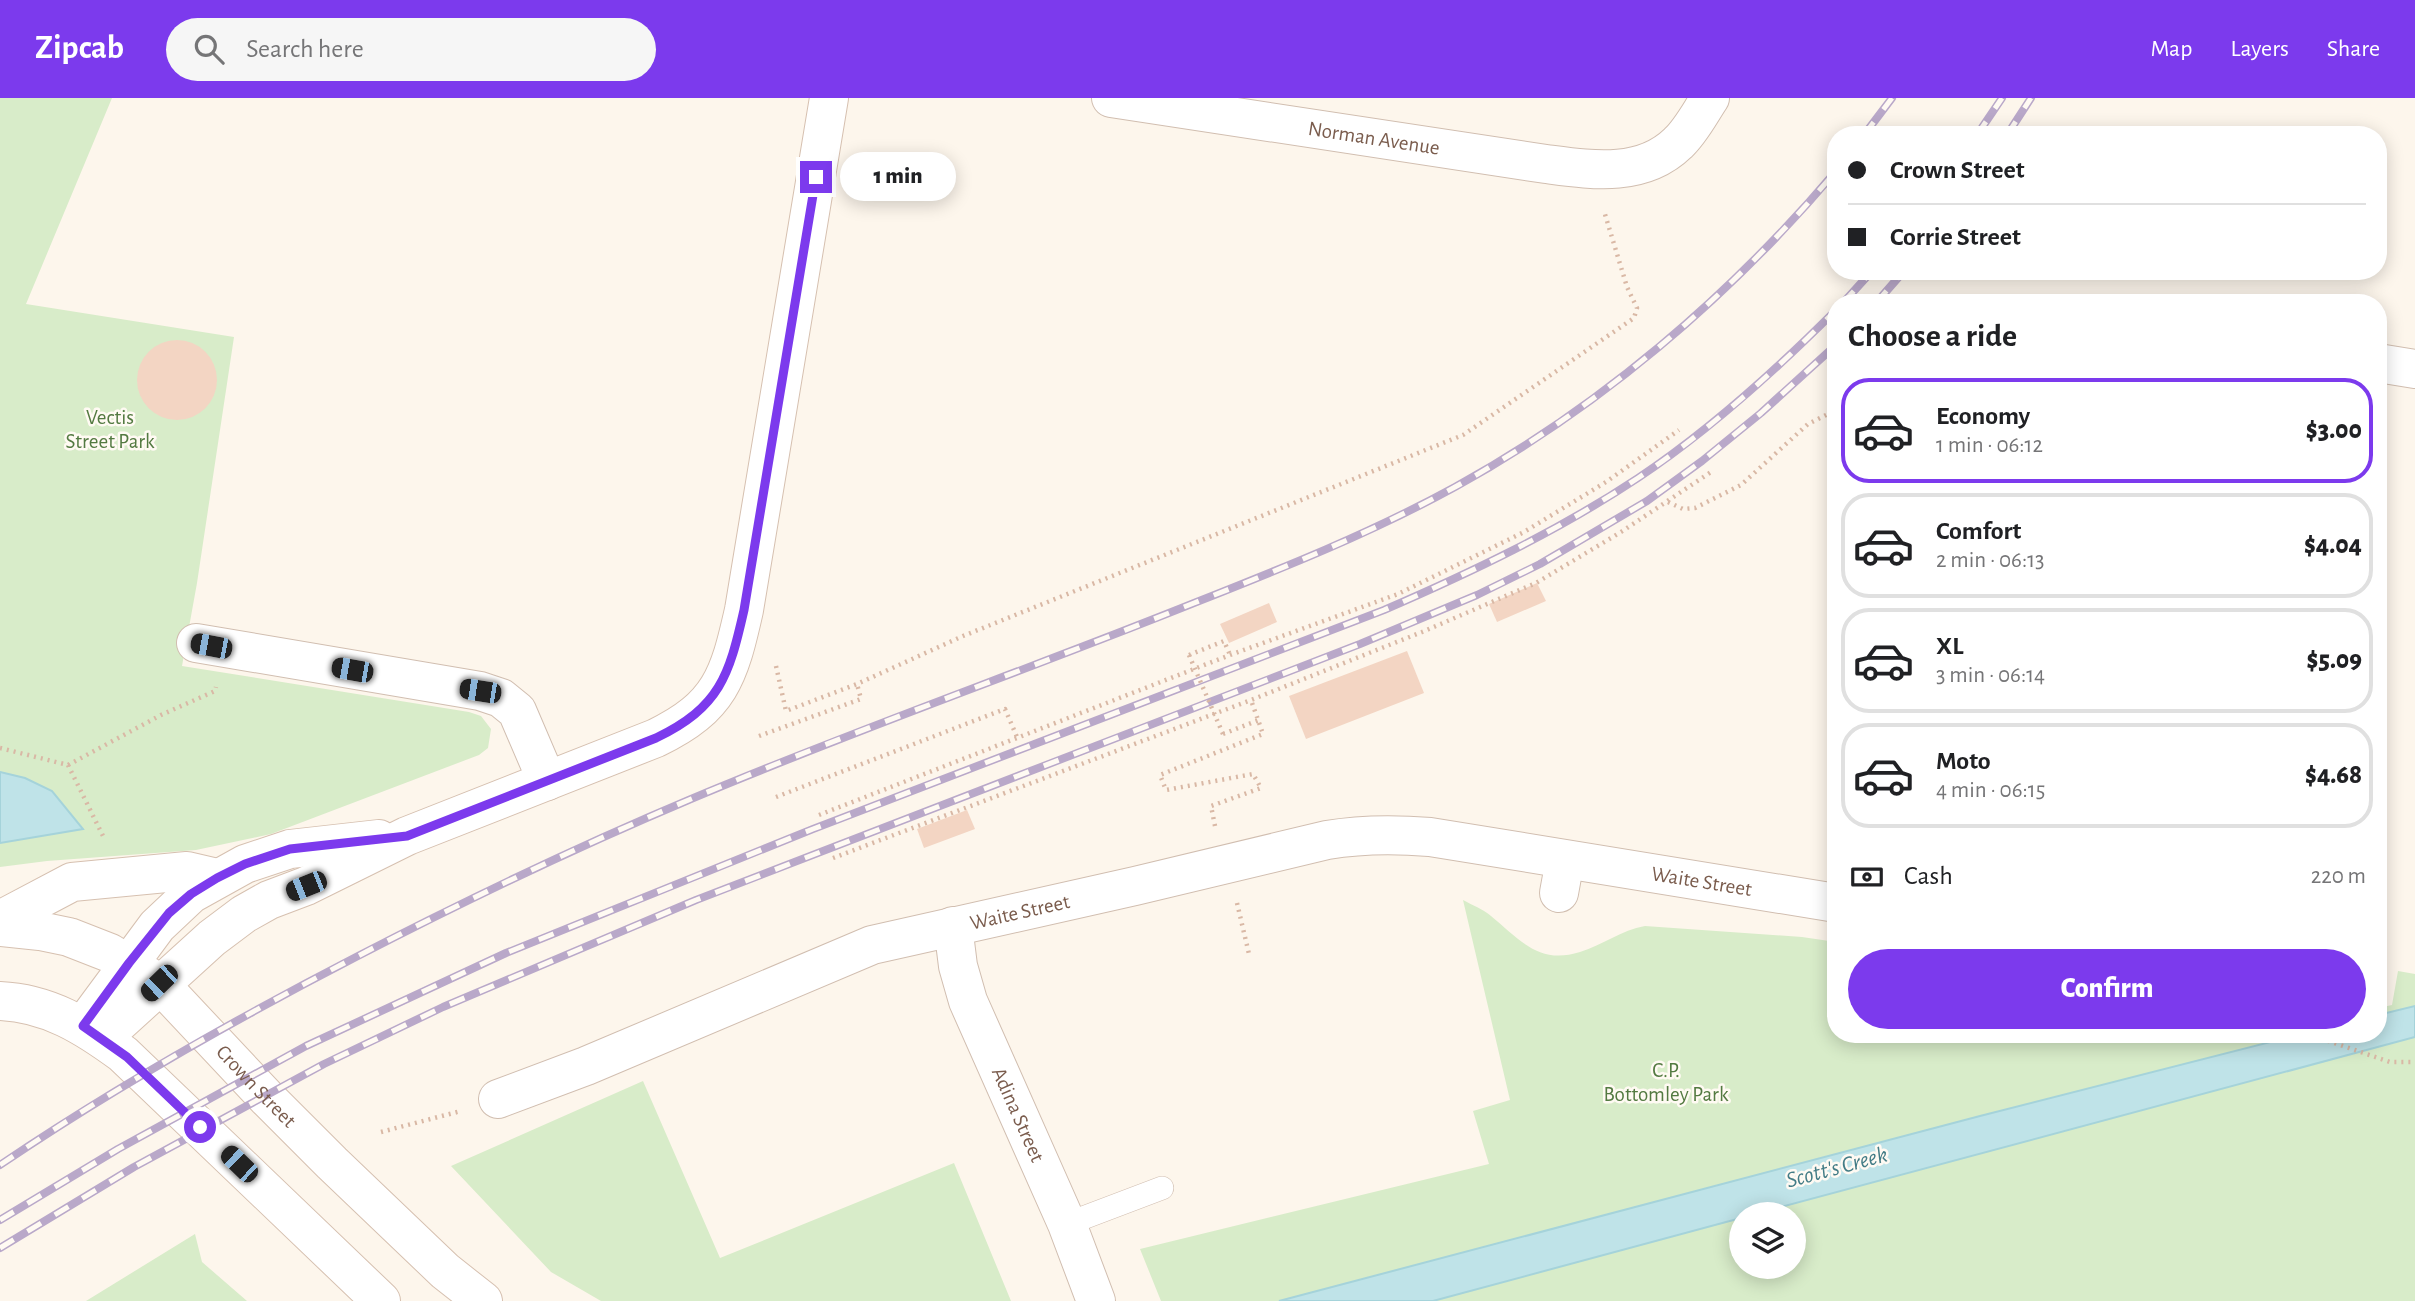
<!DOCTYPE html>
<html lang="en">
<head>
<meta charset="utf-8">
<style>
  body { margin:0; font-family:"Alegreya Sans",sans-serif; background:#f6f6f6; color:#202124; height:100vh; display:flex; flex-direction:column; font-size:26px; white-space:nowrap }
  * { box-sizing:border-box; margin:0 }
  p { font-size:23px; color:#757577 }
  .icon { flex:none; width:38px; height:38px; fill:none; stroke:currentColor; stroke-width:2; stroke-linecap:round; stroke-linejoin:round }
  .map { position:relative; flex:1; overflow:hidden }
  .drawer { position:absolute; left:1827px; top:196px; width:560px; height:749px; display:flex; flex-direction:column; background:#fff; border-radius:28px; box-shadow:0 4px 18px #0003 }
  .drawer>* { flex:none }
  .hud { position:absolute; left:1827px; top:28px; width:560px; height:154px; border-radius:28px; box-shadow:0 4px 18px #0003; display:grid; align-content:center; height:154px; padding:0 21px; background:#fff }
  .tools { position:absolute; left:1729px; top:1104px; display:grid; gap:14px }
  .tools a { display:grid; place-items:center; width:77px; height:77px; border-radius:50%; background:#fff; box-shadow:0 4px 18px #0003; font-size:35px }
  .end { position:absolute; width:32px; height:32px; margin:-16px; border:9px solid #7c3aed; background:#fff; box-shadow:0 0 0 4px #fff }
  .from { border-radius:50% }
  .bubble { position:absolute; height:49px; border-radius:24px; background:#fff; box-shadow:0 4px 18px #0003; font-size:23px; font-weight:800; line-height:49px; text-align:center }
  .car { position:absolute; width:21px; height:42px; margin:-21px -10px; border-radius:9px; box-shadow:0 0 5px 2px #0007; background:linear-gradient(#222 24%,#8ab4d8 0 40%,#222 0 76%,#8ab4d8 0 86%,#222 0) }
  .hud b { display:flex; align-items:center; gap:24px; height:66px; font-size:26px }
  .hud b+b { border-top:2px solid #e0e0e0 }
  .hud i { width:18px; height:18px; background:#202124 }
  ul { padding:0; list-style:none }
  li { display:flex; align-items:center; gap:21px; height:105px; margin:0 14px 10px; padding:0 7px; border:4px solid #e0e0e0; border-radius:28px }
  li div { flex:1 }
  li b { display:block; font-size:26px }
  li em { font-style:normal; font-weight:800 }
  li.on { border-color:#7c3aed }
  li>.icon { width:63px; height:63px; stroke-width:1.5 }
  h2 { padding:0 21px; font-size:32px; line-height:84px }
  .pay { display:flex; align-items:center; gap:18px; height:77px; padding:0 21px; font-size:26px }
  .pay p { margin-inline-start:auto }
  .cta { display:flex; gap:14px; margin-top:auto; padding:14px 21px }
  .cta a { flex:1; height:80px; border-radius:42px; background:#7c3aed; color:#fff; font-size:28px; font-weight:800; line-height:80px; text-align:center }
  header { display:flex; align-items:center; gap:42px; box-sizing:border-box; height:98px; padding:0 35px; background:#7c3aed; color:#fff }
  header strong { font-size:33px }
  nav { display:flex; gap:38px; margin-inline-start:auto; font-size:24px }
  .search { width:490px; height:63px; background:#f6f6f6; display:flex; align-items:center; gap:18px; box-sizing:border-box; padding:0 24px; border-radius:38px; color:#757577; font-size:26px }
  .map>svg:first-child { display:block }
  .green { fill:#d8ecc9; fill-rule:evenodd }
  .water { fill:#bfe3e8; stroke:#a5d3da; stroke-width:2 }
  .building { fill:#f3d5c3 }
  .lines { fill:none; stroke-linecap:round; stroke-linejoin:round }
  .lane-casing { stroke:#d1beb0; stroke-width:24 }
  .street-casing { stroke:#d1beb0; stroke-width:40 }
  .secondary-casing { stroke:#d6c0b0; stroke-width:40 }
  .path { stroke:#d9b8a5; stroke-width:4.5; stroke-dasharray:2 5; stroke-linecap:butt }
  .lane { stroke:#fff; stroke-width:23 }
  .street { stroke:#fff; stroke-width:38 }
  .secondary { stroke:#fff; stroke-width:38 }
  .rail-casing { stroke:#b9a8c9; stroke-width:8 }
  .rail { stroke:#fffaf3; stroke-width:5; stroke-dasharray:16; stroke-linecap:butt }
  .path-bridge { stroke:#d9b8a5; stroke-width:4.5; stroke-dasharray:2 5; stroke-linecap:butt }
  .route { stroke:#7c3aed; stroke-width:9 }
  .labels { text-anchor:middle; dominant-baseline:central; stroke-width:5; stroke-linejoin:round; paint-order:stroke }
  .street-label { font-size:21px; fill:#7a5c4d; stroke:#fffaf3 }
  .park-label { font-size:21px; fill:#537a41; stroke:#fffaf3 }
  .water-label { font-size:23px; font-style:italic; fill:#437c86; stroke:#fffaf3 }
</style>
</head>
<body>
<header>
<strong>Zipcab</strong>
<div class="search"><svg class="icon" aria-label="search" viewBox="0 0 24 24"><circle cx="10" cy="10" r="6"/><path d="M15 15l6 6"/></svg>Search here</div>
<nav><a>Map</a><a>Layers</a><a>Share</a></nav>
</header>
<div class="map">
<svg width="2415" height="1203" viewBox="0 0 2415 1203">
  <rect width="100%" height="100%" fill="#fdf6ec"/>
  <g class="green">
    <path d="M0 0H112L26 206 234 239 197 485 182 568 469 614 481 618 491 631 488 650 479 657 271 736 196 752 47 763 0 769Z"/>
    <path d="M1463 802C1472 807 1483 811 1491 818 1520 842 1539 867 1580 854 1603 847 1621 832 1645 828L1802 839 1836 844V936H2378V910L2392 907 2398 873 2415 876V1203H1161L1140 1151 1489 1066 1473 1013 1510 1002ZM1741 1116H1794V1169H1741Z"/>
    <path d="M643 983 720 1160 954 1065 1011 1203H601L551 1174 451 1068Z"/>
    <path d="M195 1136 202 1164 247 1203H86Z"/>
  </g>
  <g class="water">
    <path d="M0 674 25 680 52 693 83 731 0 745Z"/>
    <path d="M2415 908V939L1755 1116H1741V1120L1433 1203H1279L1980 1018 2302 936H2378V917Z"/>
  </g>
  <g class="building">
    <circle cx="177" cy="282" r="40"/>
    <path d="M1537 485 1546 503 1497 524 1489 506Z"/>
    <path d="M1269 505 1277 524 1229 545 1220 526Z"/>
    <path d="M1407 553 1424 595 1306 641 1289 598Z"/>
    <path d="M967 712 975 731 924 750 917 731Z"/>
  </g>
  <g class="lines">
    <defs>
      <path id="lane" d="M1067 1126 1162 1090"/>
      <g id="street">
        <path id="s1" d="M1111 0 1546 66C1592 72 1642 80 1678 45 1691 33 1700 15 1710 0"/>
        <path d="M2378 265 2415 271"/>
        <path d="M196 545 480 593 501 600 517 613 547 683"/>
        <path d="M1559 795 1565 762"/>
        <path id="s2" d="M953 828 958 868 968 903 1067 1126 1096 1203"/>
        <path id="s3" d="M498 1001 586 968 872 847 1135 788 1327 742C1362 736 1394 736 1430 739L1836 805"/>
      </g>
      <g id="secondary">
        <path d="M0 822 72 784 187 773 217 780"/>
        <path id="s4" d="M0 829 40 833 69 839 110 855 159 885 267 1000 332 1065 445 1173 483 1203"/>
        <path d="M0 903C48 905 85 928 123 956L381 1203"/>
        <path d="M83 928 157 828 191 796 245 766 290 751 379 741"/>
        <path d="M102 940 212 840 244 816 269 802 306 788 407 738 656 640C720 609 729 579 744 512L829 0"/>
      </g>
    </defs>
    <use href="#lane" class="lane-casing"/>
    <use href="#street" class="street-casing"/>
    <use href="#secondary" class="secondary-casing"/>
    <g class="path">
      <path d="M1668 404 1683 411 1695 410 1741 387 1808 326 1836 312"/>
      <path d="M1189 557 1224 543 1230 557"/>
      <path d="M776 568 786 613 857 586 963 538 1463 337 1634 220 1637 210 1627 189 1604 113"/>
      <path d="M1223 636 1259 622"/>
      <path d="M759 638 861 601 857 586"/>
      <path d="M0 650 68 667 105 742"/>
      <path d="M68 667 161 617 215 593 216 589"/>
      <path d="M776 699 1005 611 1017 639"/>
      <path d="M819 717 1230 557 1398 496 1524 434 1606 384 1679 332"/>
      <path d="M1215 728 1211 708 1261 690 1253 676 1166 692 1160 677 1263 636 1251 602"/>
      <path d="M833 760 1251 602 1422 534 1536 485 1621 434 1711 374"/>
      <path d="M1237 805 1249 856"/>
      <path d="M2308 936 2390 964H2415"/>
      <path d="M381 1034 461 1013"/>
    </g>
    <use href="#lane" class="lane"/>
    <use href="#street" class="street"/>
    <use href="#secondary" class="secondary"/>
    <defs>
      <g id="rail">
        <path d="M1864 37 1892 0"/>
        <path d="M1977 37 2002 0"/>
        <path d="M2007 37 2031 0"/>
        <path d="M1843 205 1872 173"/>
        <path d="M1876 205 1904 173"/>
        <path d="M0 1067C114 990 234 922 356 859 466 802 577 749 691 701 857 631 1027 572 1194 505 1283 470 1371 435 1455 389 1600 309 1729 199 1836 73"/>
        <path d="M0 1122 118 1051 306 948 506 855 813 731 1384 512C1472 474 1558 433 1638 380 1710 332 1775 273 1836 212"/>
        <path d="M0 1150 134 1069 324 966 443 909 696 802 1360 546 1477 497 1540 466 1647 403 1702 363 1761 315 1836 247"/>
      </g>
    </defs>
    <use href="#rail" class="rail-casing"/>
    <use href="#rail" class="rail"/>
    <path class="path-bridge" d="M1189 557 1223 636"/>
  </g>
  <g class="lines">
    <path class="route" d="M200 1029 127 959 83 928 129 865 169 815 191 796 217 780 245 766 290 751 407 738 656 640C720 609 729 578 744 512L816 79"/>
  </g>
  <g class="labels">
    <g class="street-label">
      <text stroke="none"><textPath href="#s1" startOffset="266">Norman Avenue</textPath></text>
      <text stroke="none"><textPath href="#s3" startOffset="1250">Waite Street</textPath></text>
      <text stroke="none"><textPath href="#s3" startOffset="556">Waite Street</textPath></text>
      <text stroke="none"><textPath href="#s4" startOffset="313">Crown Street</textPath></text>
      <text stroke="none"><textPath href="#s2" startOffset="201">Adina Street</textPath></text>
    </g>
    <g class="park-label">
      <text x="110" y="319">Vectis<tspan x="110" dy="24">Street Park</tspan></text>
      <text x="1666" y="972">C.P.<tspan x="1666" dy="24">Bottomley Park</tspan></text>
    </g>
    <g class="water-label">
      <text transform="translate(1837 1070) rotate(-15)">Scott's Creek</text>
    </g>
  </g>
</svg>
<div class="tools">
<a><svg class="icon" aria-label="layers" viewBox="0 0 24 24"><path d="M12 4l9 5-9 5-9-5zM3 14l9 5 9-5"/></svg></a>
</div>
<i class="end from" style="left:200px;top:1029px"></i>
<i class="end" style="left:816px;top:79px"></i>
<div class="bubble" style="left:840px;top:54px;width:116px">1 min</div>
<i class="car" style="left:211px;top:548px;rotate:281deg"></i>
<i class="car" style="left:352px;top:572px;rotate:280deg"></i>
<i class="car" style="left:480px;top:593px;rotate:279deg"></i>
<i class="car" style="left:306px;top:788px;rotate:248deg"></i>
<i class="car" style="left:159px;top:885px;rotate:226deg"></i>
<i class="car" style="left:239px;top:1066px;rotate:314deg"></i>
<div class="hud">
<b><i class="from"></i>Crown Street</b>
<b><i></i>Corrie Street</b>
</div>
<section class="drawer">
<h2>Choose a ride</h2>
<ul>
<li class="on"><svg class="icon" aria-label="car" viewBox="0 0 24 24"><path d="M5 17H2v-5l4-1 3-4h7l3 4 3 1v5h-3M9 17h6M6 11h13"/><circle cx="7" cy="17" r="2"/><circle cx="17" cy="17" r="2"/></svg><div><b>Economy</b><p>1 min · 06:12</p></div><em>$3.00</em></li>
<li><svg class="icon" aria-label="car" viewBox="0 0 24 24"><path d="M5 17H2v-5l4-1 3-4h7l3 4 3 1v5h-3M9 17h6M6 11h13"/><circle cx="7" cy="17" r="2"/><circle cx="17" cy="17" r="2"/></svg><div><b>Comfort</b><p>2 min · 06:13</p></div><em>$4.04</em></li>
<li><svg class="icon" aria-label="car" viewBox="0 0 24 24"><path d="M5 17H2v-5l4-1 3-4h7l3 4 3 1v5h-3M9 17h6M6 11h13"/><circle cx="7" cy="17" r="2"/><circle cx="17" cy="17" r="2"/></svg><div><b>XL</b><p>3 min · 06:14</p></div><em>$5.09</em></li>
<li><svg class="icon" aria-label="car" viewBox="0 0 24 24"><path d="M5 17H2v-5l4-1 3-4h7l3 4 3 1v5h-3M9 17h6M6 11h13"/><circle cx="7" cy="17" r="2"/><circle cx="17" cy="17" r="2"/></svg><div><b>Moto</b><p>4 min · 06:15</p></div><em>$4.68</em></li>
</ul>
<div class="pay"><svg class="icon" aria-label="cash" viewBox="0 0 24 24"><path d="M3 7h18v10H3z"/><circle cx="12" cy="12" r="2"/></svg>Cash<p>220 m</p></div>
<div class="cta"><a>Confirm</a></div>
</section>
</div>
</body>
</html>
